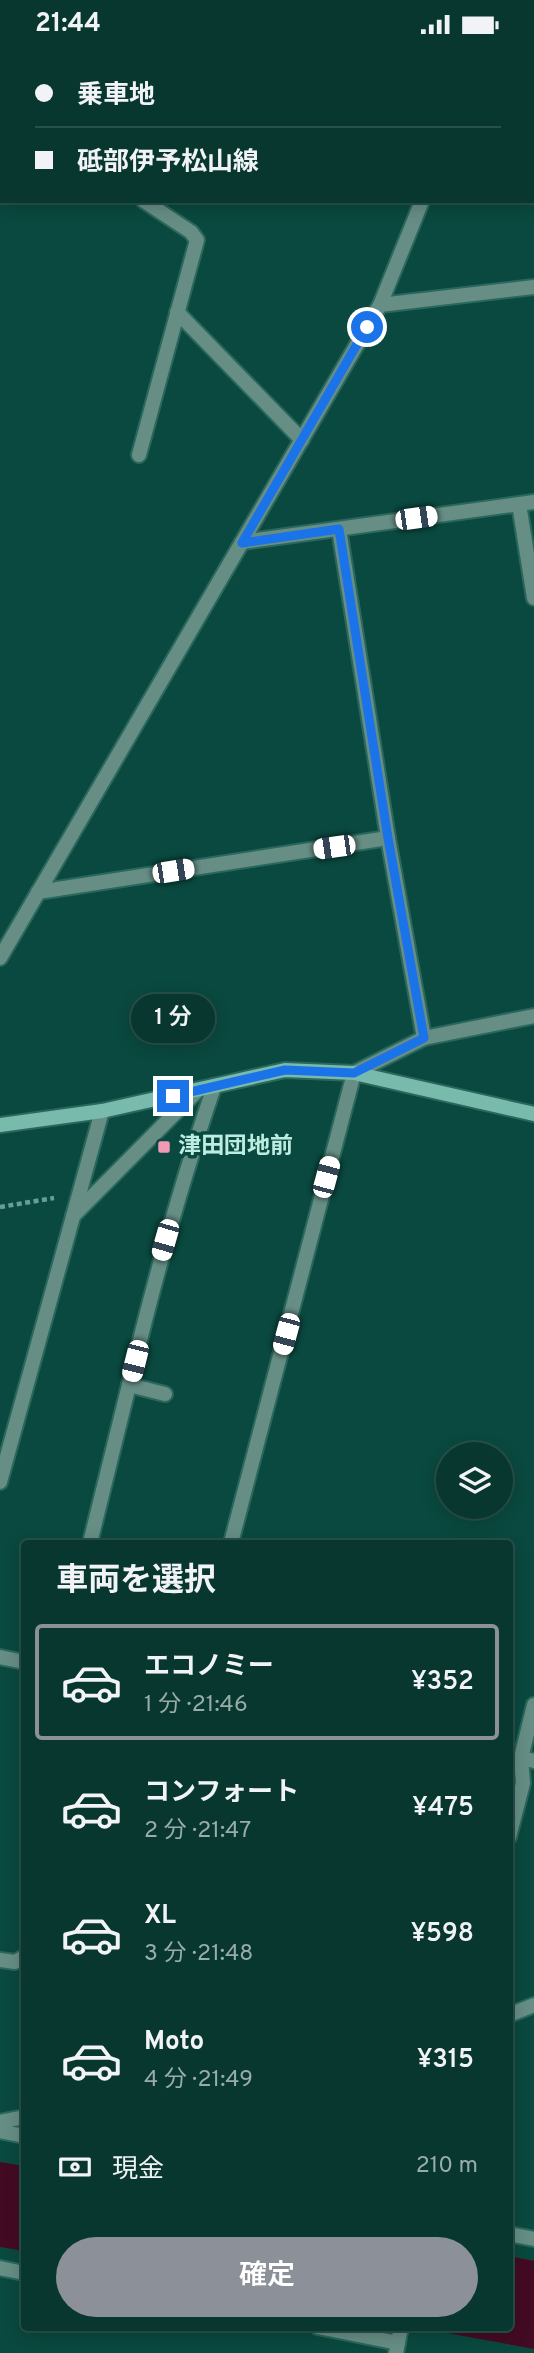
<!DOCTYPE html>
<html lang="ja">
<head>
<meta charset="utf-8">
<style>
  body { margin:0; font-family:Overpass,"Noto Sans JP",sans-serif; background:#113f37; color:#f1f3f6; height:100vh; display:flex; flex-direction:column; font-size:26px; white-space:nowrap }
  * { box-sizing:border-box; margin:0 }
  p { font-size:23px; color:#98acaa }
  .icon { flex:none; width:38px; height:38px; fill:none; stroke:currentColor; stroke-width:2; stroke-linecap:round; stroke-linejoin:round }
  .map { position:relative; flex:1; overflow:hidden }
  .sheet { position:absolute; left:21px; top:1491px; width:492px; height:791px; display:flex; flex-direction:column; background:#08372f; border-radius:7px; box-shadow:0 4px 18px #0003,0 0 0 2px #29514b }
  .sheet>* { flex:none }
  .hud { position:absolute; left:0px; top:0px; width:536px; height:154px; box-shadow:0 4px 18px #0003,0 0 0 2px #29514b; display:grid; align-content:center; height:154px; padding:0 35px; background:#08372f }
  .buttons { position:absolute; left:436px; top:1393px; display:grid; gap:14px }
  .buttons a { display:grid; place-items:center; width:77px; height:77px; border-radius:50%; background:#08372f; box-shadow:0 4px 18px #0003,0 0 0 2px #29514b; font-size:35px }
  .end { position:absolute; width:32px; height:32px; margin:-16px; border:9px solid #1a73e8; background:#fff; box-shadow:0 0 0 4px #fff }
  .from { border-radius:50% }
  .bubble { position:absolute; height:49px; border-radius:24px; background:#08372f; box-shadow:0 4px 18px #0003,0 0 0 2px #29514b; font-size:23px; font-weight:600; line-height:49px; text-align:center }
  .car { position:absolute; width:21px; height:42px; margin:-21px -10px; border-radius:9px; box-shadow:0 0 5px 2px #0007; background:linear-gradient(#fff 24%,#345 0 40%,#fff 0 76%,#345 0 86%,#fff 0) }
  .hud b { display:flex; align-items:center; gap:24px; height:66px; font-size:26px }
  .hud b+b { border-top:2px solid #29514b }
  .hud i { width:18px; height:18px; background:#f1f3f6 }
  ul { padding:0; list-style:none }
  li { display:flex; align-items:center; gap:21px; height:116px; margin:0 14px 10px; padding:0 21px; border:4px solid transparent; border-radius:7px }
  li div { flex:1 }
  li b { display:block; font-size:26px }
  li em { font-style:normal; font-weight:600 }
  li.selected { border-color:#8c9099 }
  li>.icon { width:63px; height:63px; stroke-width:1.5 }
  h2 { padding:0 35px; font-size:32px; line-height:84px }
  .pay { display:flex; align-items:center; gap:18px; height:77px; padding:0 35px; font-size:26px }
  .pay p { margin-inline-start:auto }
  .cta { display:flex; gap:14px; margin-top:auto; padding:14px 35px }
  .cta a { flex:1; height:80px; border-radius:42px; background:#8c9099; color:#fff; font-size:28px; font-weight:600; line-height:80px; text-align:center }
  .status { display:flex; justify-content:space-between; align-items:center; height:49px; padding:0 35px; background:#08372f; direction:ltr }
  .status svg { height:19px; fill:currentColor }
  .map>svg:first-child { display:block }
  .water { fill:#430b23 }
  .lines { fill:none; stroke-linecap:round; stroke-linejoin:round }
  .service-casing { stroke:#2a675c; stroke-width:18 }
  .pedestrian-casing { stroke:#2a675c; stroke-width:18 }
  .minor-casing { stroke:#2a675c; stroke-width:18 }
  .secondary-casing { stroke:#2a675c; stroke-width:18 }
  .path { stroke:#689f95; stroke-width:4.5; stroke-dasharray:5 3.5; stroke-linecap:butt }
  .service { stroke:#668e85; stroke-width:14 }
  .pedestrian { stroke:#668e85; stroke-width:14 }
  .minor { stroke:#668e85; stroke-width:14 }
  .secondary { stroke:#78baac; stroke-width:14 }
  .route { stroke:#1a73e8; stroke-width:9 }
  .poi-dot { fill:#f09ab5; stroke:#0a493f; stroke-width:2.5 }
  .labels { text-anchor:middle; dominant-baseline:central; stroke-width:7; stroke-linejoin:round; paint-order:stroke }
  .poi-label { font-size:23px; font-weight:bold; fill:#bdede2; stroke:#0a493f; text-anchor:start }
</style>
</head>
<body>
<div class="status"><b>21:44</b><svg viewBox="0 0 49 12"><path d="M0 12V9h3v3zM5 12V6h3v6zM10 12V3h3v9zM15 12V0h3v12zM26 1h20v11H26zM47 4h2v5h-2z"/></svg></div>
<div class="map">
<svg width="534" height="2304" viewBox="0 0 534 2304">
  <rect width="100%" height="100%" fill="#0a493f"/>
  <g class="water">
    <path d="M0 2113 24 2117V2202L0 2198Z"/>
    <path d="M509 2207 534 2212V2300L420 2279 509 2278Z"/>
  </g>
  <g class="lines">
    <defs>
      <path id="service" d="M73 1167 197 1042"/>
      <g id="pedestrian">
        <path d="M0 2219 24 2224"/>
        <path d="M318 2278 398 2294"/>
      </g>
      <g id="minor">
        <path d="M138 2 139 0"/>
        <path d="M489 2 490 0"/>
        <path d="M380 256 534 238"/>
        <path d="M177 263 302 391"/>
        <path d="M139 406 197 191 191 183 144 152"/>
        <path d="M519 455 534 549"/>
        <path d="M339 480 388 789 424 989"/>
        <path d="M242 493 534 453"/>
        <path d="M38 843 388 789"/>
        <path d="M0 909 380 256 422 152"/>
        <path d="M129 1336C153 1236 180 1137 214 1038"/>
        <path d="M0 1433 102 1062"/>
        <path d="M90 1494 129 1336 165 1345"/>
        <path d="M231 1494 354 1024 424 989 534 967"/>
        <path d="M0 1608 24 1613"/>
        <path d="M534 1656 521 1709 534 1712"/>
        <path d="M509 1716 521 1709 523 1734 509 1788"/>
        <path d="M0 1911 15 1913 24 1908"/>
        <path d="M509 1966 534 1956"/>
        <path d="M0 2073 24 2068"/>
        <path d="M0 2082 24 2087"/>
        <path d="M509 2185 534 2190"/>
        <path d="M396 2304 401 2278"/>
      </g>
      <path id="secondary" d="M0 1076 102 1062 285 1021 354 1024 534 1065"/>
    </defs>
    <use href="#service" class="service-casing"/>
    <use href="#pedestrian" class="pedestrian-casing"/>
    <use href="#minor" class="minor-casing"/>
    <use href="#secondary" class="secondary-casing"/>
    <g class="path">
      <path d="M0 28 2 27"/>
      <path d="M0 110H2"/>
      <path d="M0 1158 54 1149"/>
    </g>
    <use href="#service" class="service"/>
    <use href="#pedestrian" class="pedestrian"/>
    <use href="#minor" class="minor"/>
    <use href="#secondary" class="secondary"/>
  </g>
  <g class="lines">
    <path class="route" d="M173 1047 285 1021 354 1024 424 989 388 789 339 480 242 494 367 278"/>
  </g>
  <rect class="poi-dot" x="157" y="1091" width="14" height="14" rx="3.5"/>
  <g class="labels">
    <g class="poi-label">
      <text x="178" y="1098">津田団地前</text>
    </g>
  </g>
</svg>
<div class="buttons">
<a><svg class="icon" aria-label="layers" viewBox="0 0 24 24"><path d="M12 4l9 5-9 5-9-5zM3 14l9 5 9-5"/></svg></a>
</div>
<i class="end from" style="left:367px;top:278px"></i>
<i class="end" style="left:173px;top:1047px"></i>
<div class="bubble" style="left:131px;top:945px;width:84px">1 分</div>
<i class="car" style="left:416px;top:469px;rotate:82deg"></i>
<i class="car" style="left:334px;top:798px;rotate:262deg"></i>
<i class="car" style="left:173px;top:822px;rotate:81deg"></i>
<i class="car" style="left:326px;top:1128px;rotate:15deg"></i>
<i class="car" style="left:165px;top:1191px;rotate:196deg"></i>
<i class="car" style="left:286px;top:1285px;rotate:195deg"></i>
<i class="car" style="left:135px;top:1312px;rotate:194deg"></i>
<div class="hud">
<b><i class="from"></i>乗車地</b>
<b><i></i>砥部伊予松山線</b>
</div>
<section class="sheet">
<h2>車両を選択</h2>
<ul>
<li class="selected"><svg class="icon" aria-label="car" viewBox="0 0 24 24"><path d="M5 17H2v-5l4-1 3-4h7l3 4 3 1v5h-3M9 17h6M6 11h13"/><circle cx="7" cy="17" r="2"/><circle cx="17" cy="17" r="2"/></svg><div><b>エコノミー</b><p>1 分 · 21:46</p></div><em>¥352</em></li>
<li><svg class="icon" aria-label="car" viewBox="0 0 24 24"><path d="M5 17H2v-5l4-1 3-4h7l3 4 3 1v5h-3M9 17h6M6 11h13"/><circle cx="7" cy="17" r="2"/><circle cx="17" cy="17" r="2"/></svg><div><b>コンフォート</b><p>2 分 · 21:47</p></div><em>¥475</em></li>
<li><svg class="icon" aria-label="car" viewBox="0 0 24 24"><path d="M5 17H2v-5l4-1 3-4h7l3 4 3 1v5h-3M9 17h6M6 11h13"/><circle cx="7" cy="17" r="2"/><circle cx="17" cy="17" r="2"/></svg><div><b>XL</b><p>3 分 · 21:48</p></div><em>¥598</em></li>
<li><svg class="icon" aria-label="car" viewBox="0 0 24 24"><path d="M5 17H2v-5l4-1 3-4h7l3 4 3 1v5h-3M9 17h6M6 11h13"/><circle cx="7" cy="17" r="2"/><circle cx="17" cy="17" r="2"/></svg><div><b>Moto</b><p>4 分 · 21:49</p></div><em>¥315</em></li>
</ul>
<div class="pay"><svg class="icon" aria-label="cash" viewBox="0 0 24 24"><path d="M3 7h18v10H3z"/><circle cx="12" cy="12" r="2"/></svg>現金<p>210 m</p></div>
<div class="cta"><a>確定</a></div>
</section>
</div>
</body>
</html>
